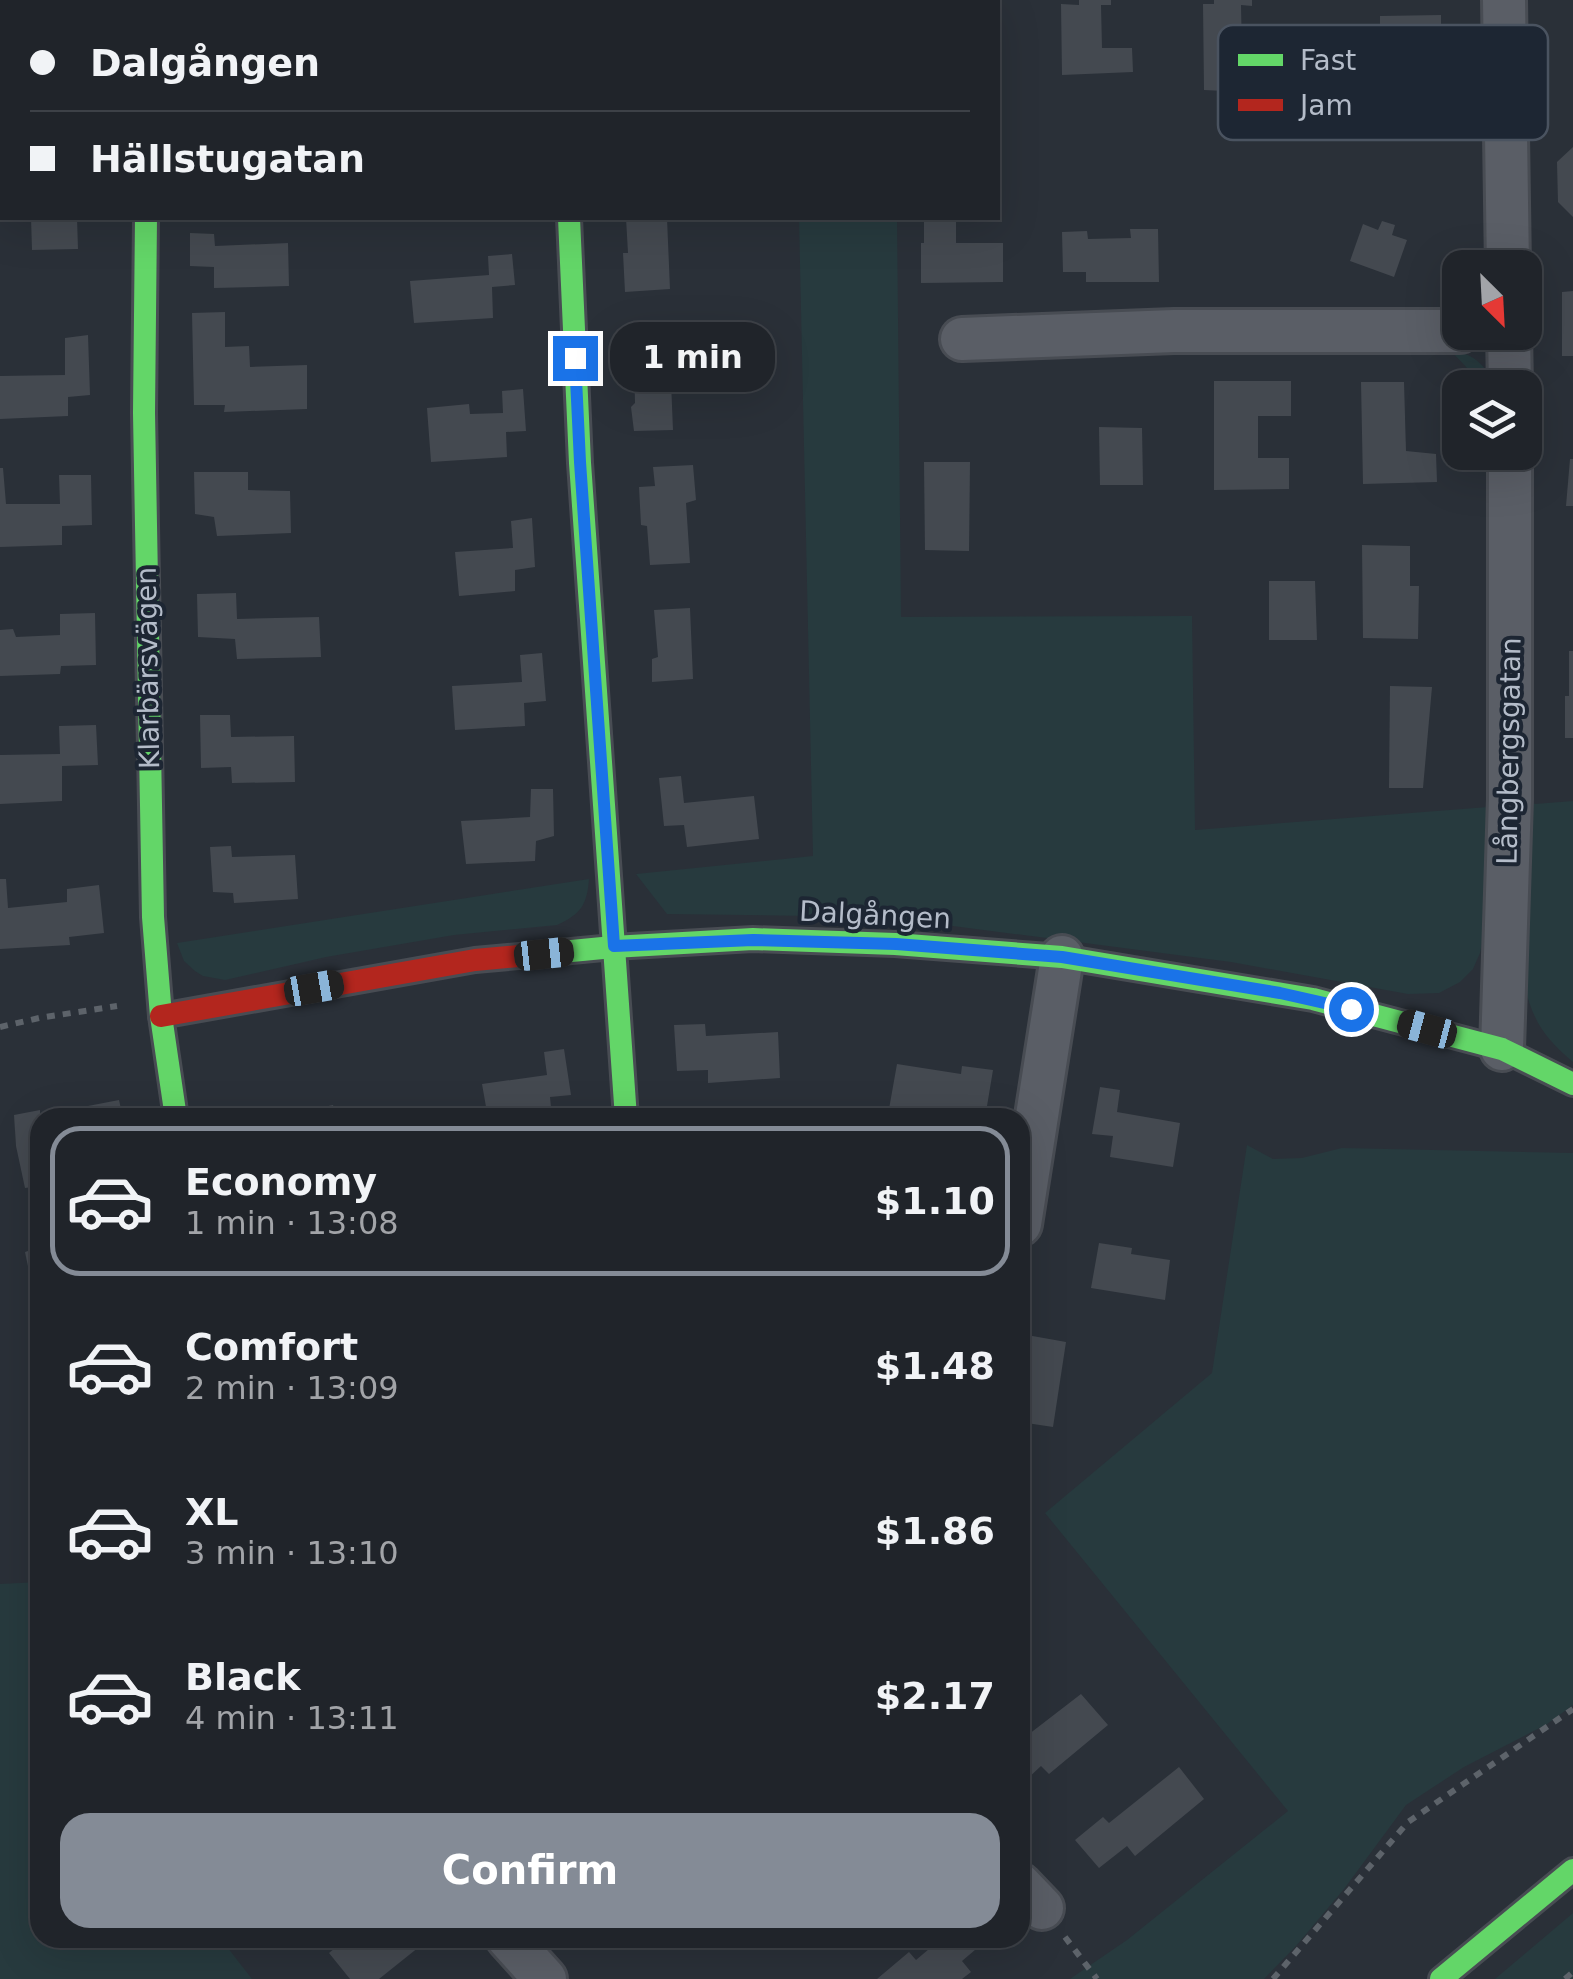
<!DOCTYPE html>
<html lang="en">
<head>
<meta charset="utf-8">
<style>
  body { margin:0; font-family:"DejaVu Sans",sans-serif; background:#2d3036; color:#f1f3f6; height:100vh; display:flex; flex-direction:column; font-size:38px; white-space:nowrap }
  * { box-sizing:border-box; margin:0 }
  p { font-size:32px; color:#a2a4a8 }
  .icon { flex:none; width:55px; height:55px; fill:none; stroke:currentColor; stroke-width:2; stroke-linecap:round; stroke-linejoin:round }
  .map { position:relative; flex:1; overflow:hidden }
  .panel { position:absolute; left:30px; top:1108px; width:1000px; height:840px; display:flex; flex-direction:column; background:#20242a; border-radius:30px; box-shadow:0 10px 40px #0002,0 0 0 2px #3d4147 }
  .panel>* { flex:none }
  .guide { position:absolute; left:0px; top:0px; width:1000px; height:220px; box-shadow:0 10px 40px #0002,0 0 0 2px #3d4147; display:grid; align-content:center; height:220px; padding:0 30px; background:#20242a }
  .needle { width:65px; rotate:156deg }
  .tools { position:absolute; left:1442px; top:250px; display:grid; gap:20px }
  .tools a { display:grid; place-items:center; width:100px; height:100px; border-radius:20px; background:#20242a; box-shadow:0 10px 40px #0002,0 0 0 2px #3d4147; font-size:50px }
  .end { position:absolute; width:45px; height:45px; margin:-22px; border:12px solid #1a73e8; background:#fff; box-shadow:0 0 0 5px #fff }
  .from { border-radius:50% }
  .bubble { position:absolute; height:70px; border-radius:30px; background:#20242a; box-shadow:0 10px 40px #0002,0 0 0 2px #3d4147; font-size:32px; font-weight:600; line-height:70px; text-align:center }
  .car { position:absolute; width:30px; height:60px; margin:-30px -15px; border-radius:12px; box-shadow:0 0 8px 2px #0007; background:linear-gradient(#222 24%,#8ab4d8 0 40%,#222 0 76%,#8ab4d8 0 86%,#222 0) }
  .guide b { display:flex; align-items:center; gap:35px; height:95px; font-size:38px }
  .guide b+b { border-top:2px solid #3d4147 }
  .guide i { width:25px; height:25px; background:#f1f3f6 }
  ul { padding:18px 0 0; list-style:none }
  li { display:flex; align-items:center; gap:30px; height:150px; margin:0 20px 15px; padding:0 10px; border:5px solid transparent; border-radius:30px }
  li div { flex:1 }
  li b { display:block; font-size:38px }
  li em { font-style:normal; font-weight:600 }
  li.selected { border-color:#848b96 }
  li>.icon { width:90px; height:90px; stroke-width:1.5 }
  .action { display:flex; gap:20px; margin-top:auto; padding:20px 30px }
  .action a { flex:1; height:115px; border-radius:30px; background:#848b96; color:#fff; font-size:40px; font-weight:600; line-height:115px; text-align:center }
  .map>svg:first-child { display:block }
  .green { fill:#273a3e }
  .building { fill:#444950 }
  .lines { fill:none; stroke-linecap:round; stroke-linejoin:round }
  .street-casing { stroke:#484c53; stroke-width:48 }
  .fast-casing { stroke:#484c53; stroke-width:28 }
  .jam-casing { stroke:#484c53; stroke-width:28 }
  .path { stroke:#5d636a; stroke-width:6; stroke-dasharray:8 8; stroke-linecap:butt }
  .street { stroke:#5a5e66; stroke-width:42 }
  .fast { stroke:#63d668; stroke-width:22 }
  .jam { stroke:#b3261e; stroke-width:22 }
  .route { stroke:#1a73e8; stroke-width:12 }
  .labels { text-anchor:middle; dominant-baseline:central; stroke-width:8; stroke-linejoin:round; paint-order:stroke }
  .street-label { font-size:28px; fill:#b4bcc9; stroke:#1d2633 }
  .key { fill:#1d2633; stroke:#4a5360; stroke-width:2.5 }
  .key-label { font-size:28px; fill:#b4bcc9 }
</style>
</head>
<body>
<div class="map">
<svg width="1573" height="1979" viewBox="0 0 1573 1979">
  <rect width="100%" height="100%" fill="#2a3038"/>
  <g class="green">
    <path d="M642 0H895V2H630Z"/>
    <path d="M799 218H897L901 617 1192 616 1195 830 1488 807 1486 453H1493L1492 891 1480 953 1473 969 1460 982 1439 993 1408 994 1231 962 884 917 667 914 636 874 813 856Z"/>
    <path d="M1283 349H1451C1473 355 1488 364 1492 387H1485L1452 352 1285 353Z"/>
    <path d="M1526 797 1535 804 1573 801V1062C1546 1039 1533 1022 1525 987Z"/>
    <path d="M589 879C587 905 581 914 557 925L454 935 326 957 225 980 203 976 195 971 184 961 177 943Z"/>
    <path d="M1247 1145 1273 1159 1302 1158 1342 1148 1573 1153V1705L1547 1724 1464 1767 1406 1805 1344 1889 1296 1946 1264 1979H1070L1127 1940 1288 1811 1045 1513 1212 1373Z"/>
    <path d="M40 1582V1938H220L252 1979H0V1584Z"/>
    <path d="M1573 1913V1979H1495Z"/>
  </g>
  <g class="building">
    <path d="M1079 0H1111V5H1101L1102 48H1132L1133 72 1062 75 1061 4 1079 5Z"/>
    <path d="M1214 0H1252V6L1241 5 1242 54H1246V92L1204 90 1203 4H1214Z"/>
    <path d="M1441 15V51H1426V72H1452V107H1379V72H1386L1387 52 1380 49V16Z"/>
    <path d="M1573 147V217L1558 202 1557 162Z"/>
    <path d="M31 218H77L78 249 32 250Z"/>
    <path d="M626 218H667L670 289 625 292 623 253H628Z"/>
    <path d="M924 218H956V243H1003V282L921 283V243H924Z"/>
    <path d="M1382 221 1395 225 1392 235 1407 240 1394 277 1350 261 1363 224 1378 230Z"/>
    <path d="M1130 229H1158L1159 282H1086V272H1063L1062 232 1087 231 1088 239 1131 238Z"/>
    <path d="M190 233 214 234 215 246 288 243 289 286 214 288V267L190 266Z"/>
    <path d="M512 254 515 285 492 287 493 318 414 323 410 281 489 275 488 256Z"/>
    <path d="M1573 291V356H1562V292Z"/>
    <path d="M225 312V347L249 346 250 367 307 365V409L224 412 225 405H194L192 313Z"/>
    <path d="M88 335 90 395 68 397V416L0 419V376L65 375V338Z"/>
    <path d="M670 357 673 430 634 431 631 407 635 403 634 360Z"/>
    <path d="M1214 381H1291V416H1258V458H1289V489L1214 490Z"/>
    <path d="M1361 382H1404L1406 451 1436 454 1437 482 1363 484Z"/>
    <path d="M523 389 526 431 506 432 507 457 431 462 427 408 469 404 470 414 503 413 502 391Z"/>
    <path d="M1099 427 1142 428 1143 485H1100Z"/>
    <path d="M1570 459H1573V506H1566Z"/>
    <path d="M924 462H970L969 551 925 550Z"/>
    <path d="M693 465 696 500 686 503 690 563 650 565 647 526 641 525 639 487 655 486 653 467Z"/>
    <path d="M0 468H3L6 504H60L59 475H91L92 525 62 526V545L0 547Z"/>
    <path d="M194 472H248V490L290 491 291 533 217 536 214 517 195 514Z"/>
    <path d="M532 518 535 567 515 570V591L459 596 455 552 513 548 511 521Z"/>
    <path d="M1362 545 1410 546V586H1419L1418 639 1363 638Z"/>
    <path d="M1269 581H1315L1317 640H1269Z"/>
    <path d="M236 593 237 619 319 617 321 657 237 659 235 639 198 637 197 594Z"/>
    <path d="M690 608 693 679 652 682V659L658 657 654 610Z"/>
    <path d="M95 613 96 665 61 666 60 674 0 676V630L13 629 16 637 60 635V614Z"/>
    <path d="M1569 651H1573V738H1565V696H1569Z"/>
    <path d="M542 653 546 701 524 703 525 726 455 730 452 686 522 682 520 655Z"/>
    <path d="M1390 686 1432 687 1423 788H1389Z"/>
    <path d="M200 715H230L231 737 294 736 295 782 232 783 231 767 201 768Z"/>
    <path d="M96 725 98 765 62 766V801L0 804V755L60 754 59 726Z"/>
    <path d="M681 776 684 803 754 796 759 839 687 847 684 825 664 826 659 778Z"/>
    <path d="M531 789H553L554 836 536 841 535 861 466 864 461 821 530 817Z"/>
    <path d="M231 846 232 857 295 855 298 899 234 903 233 893 213 892 210 847Z"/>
    <path d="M0 879H6L8 908 67 902V889L99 885 104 933 69 937 70 945 0 949Z"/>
    <path d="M705 1024 706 1036 778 1032 780 1078 708 1083V1070L677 1071 674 1025Z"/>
    <path d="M564 1049 571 1095 550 1097 552 1118H488L482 1084 547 1075 544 1052Z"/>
    <path d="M897 1064 961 1074 962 1066 993 1070 985 1118 954 1116V1118H937L889 1109Z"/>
    <path d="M1100 1087 1120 1090 1117 1112 1180 1123 1173 1167 1110 1157 1113 1136 1092 1134Z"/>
    <path d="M119 1100 123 1118H90L88 1106Z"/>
    <path d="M333 1105 336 1118H282L281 1116Z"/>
    <path d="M263 1109 267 1118H231V1116Z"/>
    <path d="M40 1110V1186L25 1188 16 1146 14 1115Z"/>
    <path d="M1099 1243 1132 1248 1131 1254 1170 1260 1165 1300 1091 1288Z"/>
    <path d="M40 1247V1314H38L25 1252Z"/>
    <path d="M1027 1335 1066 1342 1053 1427 1020 1422V1375Z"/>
    <path d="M1081 1694 1108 1725 1049 1774 1041 1766 1025 1781 1020 1775V1741Z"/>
    <path d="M1179 1767 1204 1799 1135 1856 1127 1846 1099 1868 1075 1840 1103 1817 1109 1823Z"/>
    <path d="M347 1938H412L419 1947 379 1979H350L329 1953Z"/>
    <path d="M942 1938H989L962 1961 971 1972 962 1979H877L909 1952 916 1960Z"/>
  </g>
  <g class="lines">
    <defs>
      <g id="street">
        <path d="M146 0 151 2"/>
        <path d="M1504 0 1508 268"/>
        <path d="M568 2V0"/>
        <path d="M1509 332 1510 388"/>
        <path d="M962 339 1174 331H1460"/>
        <path d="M1502 1049 1510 799V452"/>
        <path d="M1020 1224 1062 957"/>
        <path d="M1020 1885 1042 1908"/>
        <path d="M508 1938 545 1979"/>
      </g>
      <g id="fast">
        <path d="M146 218 144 413 153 917 161 1016 176 1118"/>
        <path d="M569 218 580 463 626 1118"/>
        <path d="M530 955 613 947 753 939 895 944 1062 957 1313 999 1502 1049 1573 1084"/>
        <path d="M1441 1979 1573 1870"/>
      </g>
      <path id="jam" d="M161 1016 475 960 530 955"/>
    </defs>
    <use href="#street" class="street-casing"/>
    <use href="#fast" class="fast-casing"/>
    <use href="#jam" class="jam-casing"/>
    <g class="path">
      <path d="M0 1027 39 1018 117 1006"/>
      <path d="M1065 1937 1097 1979"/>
      <path d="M1273 1979 1408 1822 1573 1709"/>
      <path d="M1565 1979 1573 1972"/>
    </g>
    <use href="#street" class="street"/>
    <use href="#fast" class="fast"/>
    <use href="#jam" class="jam"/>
  </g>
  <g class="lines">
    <path class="route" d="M575 358 580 462 614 946 753 940 896 944 1062 957 1280 993 1351 1009"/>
  </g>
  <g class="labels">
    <g class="street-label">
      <text transform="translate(148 668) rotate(-91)">Klarbärsvägen</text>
      <text transform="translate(1509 751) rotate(-89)">Långbergsgatan</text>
      <text transform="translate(875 915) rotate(3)">Dalgången</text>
    </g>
  </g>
  <rect x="1218" y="25" width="330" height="115" rx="15" class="key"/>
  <rect x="1238" y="54" width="45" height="12" fill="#63d668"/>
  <rect x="1238" y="99" width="45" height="12" fill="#b3261e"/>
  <g class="key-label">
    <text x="1300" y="70">Fast</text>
    <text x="1300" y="115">Jam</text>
  </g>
</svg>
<div class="tools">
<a><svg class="needle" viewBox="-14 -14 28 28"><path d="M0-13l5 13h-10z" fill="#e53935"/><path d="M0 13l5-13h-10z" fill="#a2a4a8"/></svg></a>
<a><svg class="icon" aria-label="layers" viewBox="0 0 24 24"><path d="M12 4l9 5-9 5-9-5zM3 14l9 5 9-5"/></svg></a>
</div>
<i class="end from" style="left:1351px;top:1009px"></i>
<i class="end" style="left:575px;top:358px"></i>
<div class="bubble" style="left:610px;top:322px;width:165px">1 min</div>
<i class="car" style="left:544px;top:954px;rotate:84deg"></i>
<i class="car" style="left:314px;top:988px;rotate:80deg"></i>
<i class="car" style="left:1427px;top:1029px;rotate:285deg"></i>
<div class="guide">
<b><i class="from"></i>Dalgången</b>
<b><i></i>Hällstugatan</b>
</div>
<section class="panel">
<ul>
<li class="selected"><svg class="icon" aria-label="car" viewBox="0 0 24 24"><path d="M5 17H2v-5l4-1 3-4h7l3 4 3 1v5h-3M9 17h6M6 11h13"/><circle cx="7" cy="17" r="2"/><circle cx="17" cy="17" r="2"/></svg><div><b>Economy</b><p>1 min · 13:08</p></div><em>$1.10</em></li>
<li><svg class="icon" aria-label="car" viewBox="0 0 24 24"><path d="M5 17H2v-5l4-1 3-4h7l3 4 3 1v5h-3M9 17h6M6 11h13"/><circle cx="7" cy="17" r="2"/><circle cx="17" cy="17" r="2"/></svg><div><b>Comfort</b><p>2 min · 13:09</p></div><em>$1.48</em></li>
<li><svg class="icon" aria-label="car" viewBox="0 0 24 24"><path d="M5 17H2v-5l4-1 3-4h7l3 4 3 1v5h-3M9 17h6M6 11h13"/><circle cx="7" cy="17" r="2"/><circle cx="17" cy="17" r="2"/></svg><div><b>XL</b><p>3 min · 13:10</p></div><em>$1.86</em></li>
<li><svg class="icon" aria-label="car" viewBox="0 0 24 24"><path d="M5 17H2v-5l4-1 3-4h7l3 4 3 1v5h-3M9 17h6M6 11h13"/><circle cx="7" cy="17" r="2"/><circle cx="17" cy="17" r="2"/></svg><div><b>Black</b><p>4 min · 13:11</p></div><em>$2.17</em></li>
</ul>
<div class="action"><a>Confirm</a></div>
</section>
</div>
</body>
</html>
